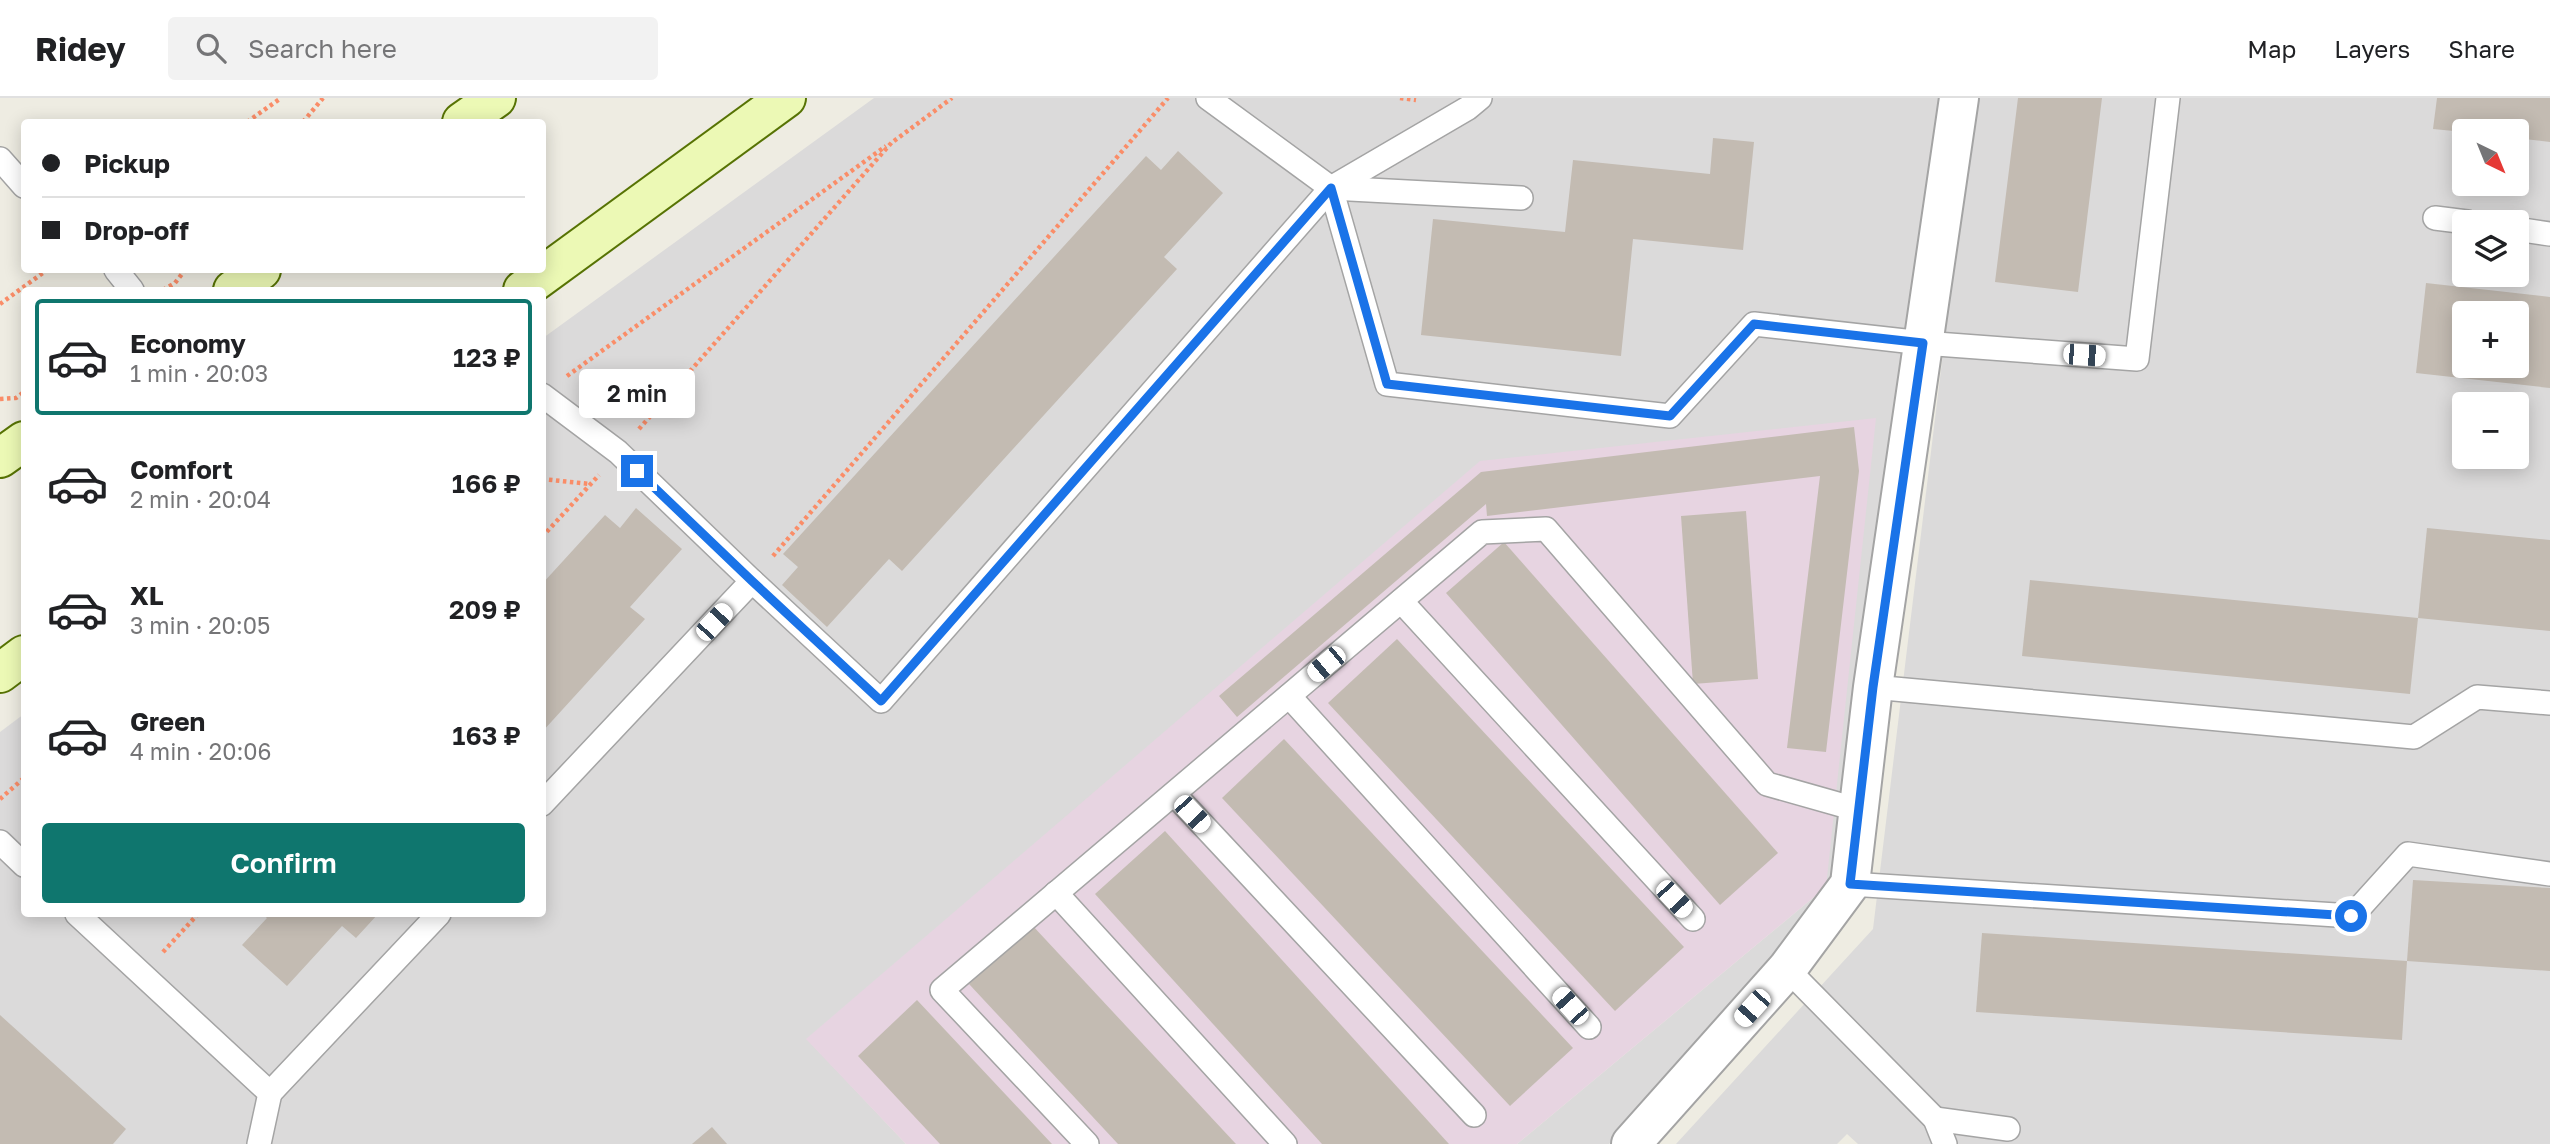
<!DOCTYPE html>
<html lang="en">
<head>
<meta charset="utf-8">
<style>
  body { margin:0; font-family:"Golos Text",sans-serif; background:#f2f2f2; color:#202124; height:100vh; display:flex; flex-direction:column; font-size:26px; white-space:nowrap }
  * { box-sizing:border-box; margin:0 }
  p { font-size:23px; color:#757577 }
  .icon { flex:none; width:38px; height:38px; fill:none; stroke:currentColor; stroke-width:2; stroke-linecap:round; stroke-linejoin:round }
  .map { position:relative; flex:1; overflow:hidden }
  .drawer { position:absolute; left:21px; top:189px; width:525px; height:630px; display:flex; flex-direction:column; background:#fff; border-radius:7px; box-shadow:0 4px 18px #0003 }
  .drawer>* { flex:none }
  .guide { position:absolute; left:21px; top:21px; width:525px; height:154px; border-radius:7px; box-shadow:0 4px 18px #0003; display:grid; align-content:center; height:154px; padding:0 21px; background:#fff }
  .needle { width:46px; rotate:137deg }
  .controls { position:absolute; left:2452px; top:21px; display:grid; gap:14px }
  .controls a { display:grid; place-items:center; width:77px; height:77px; border-radius:7px; background:#fff; box-shadow:0 4px 18px #0003; font-size:35px }
  .end { position:absolute; width:32px; height:32px; margin:-16px; border:9px solid #1a73e8; background:#fff; box-shadow:0 0 0 4px #fff }
  .from { border-radius:50% }
  .bubble { position:absolute; height:49px; border-radius:7px; background:#fff; box-shadow:0 4px 18px #0003; font-size:23px; font-weight:600; line-height:49px; text-align:center }
  .car { position:absolute; width:21px; height:42px; margin:-21px -10px; border-radius:9px; box-shadow:0 0 5px 2px #0007; background:linear-gradient(#fff 24%,#345 0 40%,#fff 0 76%,#345 0 86%,#fff 0) }
  .guide b { display:flex; align-items:center; gap:24px; height:66px; font-size:26px }
  .guide b+b { border-top:2px solid #e0e0e0 }
  .guide i { width:18px; height:18px; background:#202124 }
  ul { padding:12px 0 0; list-style:none }
  li { display:flex; align-items:center; gap:21px; height:116px; margin:0 14px 10px; padding:0 7px; border:4px solid transparent; border-radius:7px }
  li div { flex:1 }
  li b { display:block; font-size:26px }
  li em { font-style:normal; font-weight:600 }
  li.selected { border-color:#0f766e }
  li>.icon { width:63px; height:63px; stroke-width:1.5 }
  .cta { display:flex; gap:14px; margin-top:auto; padding:14px 21px }
  .cta a { flex:1; height:80px; border-radius:7px; background:#0f766e; color:#fff; font-size:28px; font-weight:600; line-height:80px; text-align:center }
  header { display:flex; align-items:center; gap:42px; box-sizing:border-box; height:98px; padding:0 35px; background:#fff; border-bottom:2px solid #e0e0e0 }
  header strong { font-size:33px }
  nav { display:flex; gap:38px; margin-inline-start:auto; font-size:24px }
  .search { width:490px; height:63px; background:#f2f2f2; display:flex; align-items:center; gap:18px; box-sizing:border-box; padding:0 24px; border-radius:7px; color:#757577; font-size:26px }
  .map>svg:first-child { display:block }
  .residential { fill:#dbdada; fill-rule:evenodd }
  .industrial { fill:#e7d4e1 }
  .building { fill:#c3bbb2; fill-rule:evenodd }
  .lines { fill:none; stroke-linecap:round; stroke-linejoin:round }
  .lane-casing { stroke:#a4a4a4; stroke-width:26 }
  .street-casing { stroke:#a4a4a4; stroke-width:42 }
  .secondary-casing { stroke:#577304; stroke-width:42 }
  .path { stroke:#fa8d68; stroke-width:4.5; stroke-dasharray:3.5 3.5; stroke-linecap:butt }
  .lane { stroke:#fff; stroke-width:23 }
  .street { stroke:#fff; stroke-width:38 }
  .secondary { stroke:#ecf9b5; stroke-width:38 }
  .route { stroke:#1a73e8; stroke-width:9 }
</style>
</head>
<body>
<header>
<strong>Ridey</strong>
<div class="search"><svg class="icon" aria-label="search" viewBox="0 0 24 24"><circle cx="10" cy="10" r="6"/><path d="M15 15l6 6"/></svg>Search here</div>
<nav><a>Map</a><a>Layers</a><a>Share</a></nav>
</header>
<div class="map">
<svg width="2550" height="1046" viewBox="0 0 2550 1046">
  <rect width="100%" height="100%" fill="#eeece2"/>
  <g class="residential">
    <path d="M874 0H1946L1837 799 1609 1046H1517L1826 789 807 941 906 1046H0V634L24 616V816H542L543 240Z"/>
    <path d="M1974 0H2550V1046H1858L1847 1036 1837 1046H1676L1873 831ZM2464 33H2516V86H2464ZM2464 124H2516V177H2464ZM2464 215H2516V268H2464ZM2464 306H2516V359H2464Z"/>
  </g>
  <path class="industrial" d="M1876 320 1826 789 1517 1046H906L806 941 1480 363Z"/>
  <g class="building">
    <path d="M2018 0H2102L2078 194 1995 184Z"/>
    <path d="M2437 0H2550V44L2516 40V33L2464 34 2433 31Z"/>
    <path d="M1713 40 1754 44 1743 152 1633 141 1621 258 1421 237 1433 121 1565 134 1573 62 1710 76Z"/>
    <path d="M1178 53 1223 95 1164 159 1177 171 902 473 889 461 827 529 782 487 798 469 783 456 1146 58 1161 72Z"/>
    <path d="M2426 185 2550 199V290L2416 275ZM2464 215H2516V268H2464Z"/>
    <path d="M1854 329 1859 373 1826 654 1787 650 1820 378 1487 418 1486 406 1237 619 1219 598 1481 374Z"/>
    <path d="M636 410 682 451 630 509 645 521 542 634V486L605 417 620 430Z"/>
    <path d="M1746 413 1758 581 1693 586 1681 418Z"/>
    <path d="M2427 430 2550 442V533L2418 520Z"/>
    <path d="M1504 444 1778 755 1720 807 1446 495Z"/>
    <path d="M2030 482 2418 520 2410 596 2022 558Z"/>
    <path d="M1397 541 1684 849 1615 913 1328 605Z"/>
    <path d="M1284 641 1573 950 1510 1008 1222 700Z"/>
    <path d="M1165 733 1449 1046H1322L1095 796Z"/>
    <path d="M2413 782 2550 790V873L2407 863Z"/>
    <path d="M262 816H378L356 840 342 828 287 888 242 847 267 820Z"/>
    <path d="M1032 827 1236 1046H1118L969 886Z"/>
    <path d="M1982 835 2407 863 2402 942 1976 914Z"/>
    <path d="M917 902 1052 1046H940L858 958Z"/>
    <path d="M0 917 126 1031 113 1046H0Z"/>
    <path d="M712 1029 727 1046H692Z"/>
  </g>
  <g class="lines">
    <defs>
      <g id="lane">
        <path d="M1208 0 1331 90 1521 100"/>
        <path d="M0 61 24 88"/>
        <path d="M1331 90 1387 286 1670 318 1754 226 1923 245 2137 261 2168 0"/>
        <path d="M2435 120 2467 124"/>
        <path d="M2516 131 2550 136"/>
        <path d="M116 172 132 192"/>
        <path d="M542 297 618 354 752 483"/>
        <path d="M1401 503 1693 821"/>
        <path d="M1873 589 2414 639 2477 599 2550 605"/>
        <path d="M1289 598 1589 929"/>
        <path d="M1174 696 1474 1017"/>
        <path d="M542 706 752 483 881 603 1331 90 1468 10 1480 0"/>
        <path d="M0 744 24 767"/>
        <path d="M1850 786 2352 818 2408 756 2550 776"/>
        <path d="M1056 795 1285 1046"/>
        <path d="M77 816 270 995 259 1046"/>
        <path d="M1787 871 1935 1021 1945 1046"/>
        <path d="M270 995 439 816"/>
        <path d="M1935 1021 2008 1031"/>
        <path d="M1087 1046 942 892 1482 434 1546 431 1767 686 1859 712"/>
      </g>
      <path id="street" d="M1631 1046 1787 871 1850 786 1873 589 1959 0"/>
      <g id="secondary">
        <path d="M462 24 496 0"/>
        <path d="M233 192 261 172"/>
        <path d="M523 192 786 0"/>
        <path d="M0 360 24 343"/>
        <path d="M0 575 24 557"/>
      </g>
    </defs>
    <use href="#lane" class="lane-casing"/>
    <use href="#street" class="street-casing"/>
    <use href="#secondary" class="secondary-casing"/>
    <g class="path">
      <path d="M1400 0 1416 2"/>
      <path d="M247 24 281 0"/>
      <path d="M303 24 323 0"/>
      <path d="M894 43 952 0"/>
      <path d="M163 192 175 185 185 172"/>
      <path d="M0 206 47 172"/>
      <path d="M567 278 886 48"/>
      <path d="M0 301 16 300 24 294"/>
      <path d="M639 331 893 43"/>
      <path d="M542 381 590 386"/>
      <path d="M542 439 599 377"/>
      <path d="M773 458 1168 0"/>
      <path d="M0 701 24 680"/>
      <path d="M163 854 198 816"/>
    </g>
    <use href="#lane" class="lane"/>
    <use href="#street" class="street"/>
    <use href="#secondary" class="secondary"/>
  </g>
  <g class="lines">
    <path class="route" d="M637 373 752 483 881 603 1331 90 1387 286 1670 318 1754 226 1923 245 1873 589 1850 786 2351 818"/>
  </g>
</svg>
<div class="controls">
<a><svg class="needle" viewBox="-14 -14 28 28"><path d="M0-13l5 13h-10z" fill="#e53935"/><path d="M0 13l5-13h-10z" fill="#757577"/></svg></a>
<a><svg class="icon" aria-label="layers" viewBox="0 0 24 24"><path d="M12 4l9 5-9 5-9-5zM3 14l9 5 9-5"/></svg></a>
<a>+</a>
<a>−</a>
</div>
<i class="end from" style="left:2351px;top:818px"></i>
<i class="end" style="left:637px;top:373px"></i>
<div class="bubble" style="left:579px;top:271px;width:116px">2 min</div>
<i class="car" style="left:2084px;top:257px;rotate:94deg"></i>
<i class="car" style="left:714px;top:524px;rotate:43deg"></i>
<i class="car" style="left:1326px;top:566px;rotate:230deg"></i>
<i class="car" style="left:1192px;top:716px;rotate:137deg"></i>
<i class="car" style="left:1674px;top:801px;rotate:137deg"></i>
<i class="car" style="left:1570px;top:908px;rotate:318deg"></i>
<i class="car" style="left:1752px;top:910px;rotate:222deg"></i>
<div class="guide">
<b><i class="from"></i>Pickup</b>
<b><i></i>Drop-off</b>
</div>
<section class="drawer">
<ul>
<li class="selected"><svg class="icon" aria-label="car" viewBox="0 0 24 24"><path d="M5 17H2v-5l4-1 3-4h7l3 4 3 1v5h-3M9 17h6M6 11h13"/><circle cx="7" cy="17" r="2"/><circle cx="17" cy="17" r="2"/></svg><div><b>Economy</b><p>1 min · 20:03</p></div><em>123 ₽</em></li>
<li><svg class="icon" aria-label="car" viewBox="0 0 24 24"><path d="M5 17H2v-5l4-1 3-4h7l3 4 3 1v5h-3M9 17h6M6 11h13"/><circle cx="7" cy="17" r="2"/><circle cx="17" cy="17" r="2"/></svg><div><b>Comfort</b><p>2 min · 20:04</p></div><em>166 ₽</em></li>
<li><svg class="icon" aria-label="car" viewBox="0 0 24 24"><path d="M5 17H2v-5l4-1 3-4h7l3 4 3 1v5h-3M9 17h6M6 11h13"/><circle cx="7" cy="17" r="2"/><circle cx="17" cy="17" r="2"/></svg><div><b>XL</b><p>3 min · 20:05</p></div><em>209 ₽</em></li>
<li><svg class="icon" aria-label="car" viewBox="0 0 24 24"><path d="M5 17H2v-5l4-1 3-4h7l3 4 3 1v5h-3M9 17h6M6 11h13"/><circle cx="7" cy="17" r="2"/><circle cx="17" cy="17" r="2"/></svg><div><b>Green</b><p>4 min · 20:06</p></div><em>163 ₽</em></li>
</ul>
<div class="cta"><a>Confirm</a></div>
</section>
</div>
</body>
</html>
